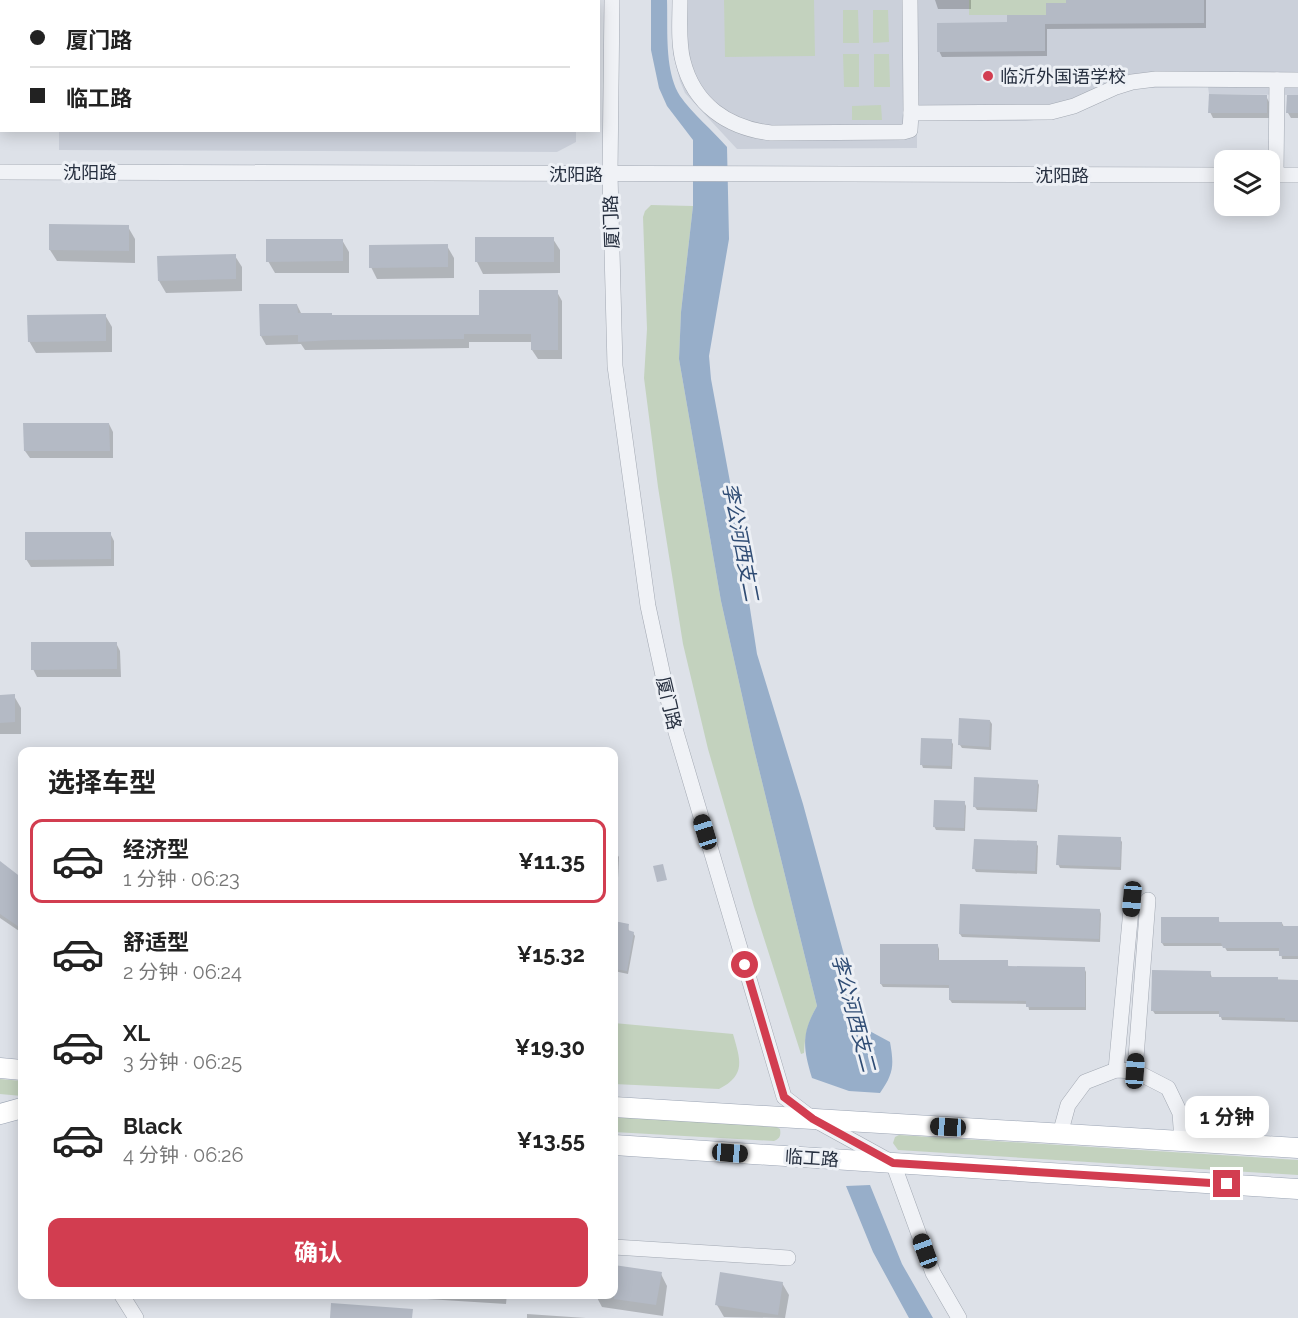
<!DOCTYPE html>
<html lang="zh">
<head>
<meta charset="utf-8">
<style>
  body { margin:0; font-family:Raleway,"Noto Sans SC",sans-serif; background:#f2f2f2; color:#222; height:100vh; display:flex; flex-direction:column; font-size:22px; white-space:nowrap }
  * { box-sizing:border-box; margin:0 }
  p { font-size:20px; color:#767676 }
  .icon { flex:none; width:33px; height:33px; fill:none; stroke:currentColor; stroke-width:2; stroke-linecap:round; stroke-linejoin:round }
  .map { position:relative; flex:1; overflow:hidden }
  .drawer { position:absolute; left:18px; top:747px; width:600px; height:552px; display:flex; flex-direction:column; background:#fff; border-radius:12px; box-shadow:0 3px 15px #0003 }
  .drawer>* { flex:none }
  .banner { position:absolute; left:0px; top:0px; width:600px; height:132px; box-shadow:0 3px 15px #0003; display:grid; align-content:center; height:132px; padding:0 30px; background:#fff }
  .tools { position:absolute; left:1214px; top:150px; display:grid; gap:12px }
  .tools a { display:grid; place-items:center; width:66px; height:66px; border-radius:12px; background:#fff; box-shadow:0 3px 15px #0003; font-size:30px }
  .end { position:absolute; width:27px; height:27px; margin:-14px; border:8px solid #d23d50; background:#fff; box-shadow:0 0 0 3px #fff }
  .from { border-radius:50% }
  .bubble { position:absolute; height:42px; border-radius:12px; background:#fff; box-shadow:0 3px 15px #0003; font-size:20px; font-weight:700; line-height:42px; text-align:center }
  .car { position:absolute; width:18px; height:36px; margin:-18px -9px; border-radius:8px; box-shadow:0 0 4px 2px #0007; background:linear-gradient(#222 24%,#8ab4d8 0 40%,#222 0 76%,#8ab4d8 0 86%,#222 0) }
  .banner b { display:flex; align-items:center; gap:21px; height:57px; font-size:22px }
  .banner b+b { border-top:2px solid #e0e0e0 }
  .banner i { width:15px; height:15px; background:#222 }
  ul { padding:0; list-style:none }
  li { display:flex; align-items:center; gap:18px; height:84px; margin:0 12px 9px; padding:0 18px; border:3px solid transparent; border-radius:12px }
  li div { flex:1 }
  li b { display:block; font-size:22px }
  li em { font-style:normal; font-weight:700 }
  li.selected { border-color:#d23d50 }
  li>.icon { width:54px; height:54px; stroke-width:1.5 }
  h2 { padding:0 30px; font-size:27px; line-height:72px }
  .cta { display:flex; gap:12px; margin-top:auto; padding:12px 30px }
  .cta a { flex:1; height:69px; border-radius:12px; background:#d23d50; color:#fff; font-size:24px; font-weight:700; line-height:69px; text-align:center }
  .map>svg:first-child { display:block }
  .built { fill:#cbd0da }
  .green { fill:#c3d2be }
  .water { fill:#97aec9 }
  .shadow { fill:#0003 }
  .building { fill:#b4bac5 }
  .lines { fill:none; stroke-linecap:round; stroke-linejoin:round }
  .minor-casing { stroke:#a2a8b2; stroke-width:16 }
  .major-casing { stroke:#9ca5b4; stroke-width:21 }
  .minor { stroke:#f0f2f6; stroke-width:15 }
  .major { stroke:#fff; stroke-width:20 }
  .route { stroke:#d23d50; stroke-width:8 }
  .poi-dot { fill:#d23d50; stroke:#edf0f5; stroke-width:2 }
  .labels { text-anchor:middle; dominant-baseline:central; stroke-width:6; stroke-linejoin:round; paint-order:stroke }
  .poi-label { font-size:18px; fill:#262f3f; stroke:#edf0f5; text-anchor:start }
  .street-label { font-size:18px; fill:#262f3f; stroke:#edf0f5 }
  .water-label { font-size:20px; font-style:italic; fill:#2f4c74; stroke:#edf0f5 }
</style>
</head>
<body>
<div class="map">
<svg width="1298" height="1318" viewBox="0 0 1298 1318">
  <rect width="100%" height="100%" fill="#dde1e8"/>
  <g class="built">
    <path d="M58 0H583L58 2Z"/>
    <path d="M672 0H1298V95L1209 94 1208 87 1141 88 1122 91 1051 118 1026 121 917 120V148L737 149 685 93 680 81 673 53Z"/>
    <path d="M59 131 576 130V142L557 152 59 150Z"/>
  </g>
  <g class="green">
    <path d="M724 0H814L815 56 725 57Z"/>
    <path d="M969 0H1066V3L1046 15H969Z"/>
    <path d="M843 10H858L859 43H843Z"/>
    <path d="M873 10H888L889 42 873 43Z"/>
    <path d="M843 54H859V87H844Z"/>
    <path d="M874 54H889L890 87H874Z"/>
    <path d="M881 105 882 120H852V106Z"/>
    <path d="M651 205 693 206 681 312 679 359 721 601 753 745 817 1006C808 1022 805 1034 804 1053L801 1054 754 907 708 749 683 644 658 487 644 378 647 329 643 217 645 211Z"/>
    <path d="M614 1023 733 1034C740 1059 747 1075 719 1089L614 1084Z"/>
    <path d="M0 1079 22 1081V1096L0 1094Z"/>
    <path d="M614 1117 775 1126 780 1129C781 1135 780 1139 774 1141L614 1132Z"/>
    <path d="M899 1135 1298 1160V1175L898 1150 893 1143 895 1137Z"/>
  </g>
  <g class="water">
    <path d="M651 0H667C668 28 664 71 680 96 692 113 713 131 727 147L729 239 709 356 711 379 733 498 757 654 803 804 864 1028 890 1042C894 1065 894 1073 880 1093L849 1091 812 1078C803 1048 801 1034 817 1006L753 745 721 601 679 359 681 312 693 206V140L667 106 659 88 651 50Z"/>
    <path d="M870 1185 902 1264 933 1318H909L873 1252 846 1186Z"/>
  </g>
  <g class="shadow">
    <rect x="263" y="0" width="296" height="2"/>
    <path d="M935 0H971V9H938Z"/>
    <path d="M1067 0H1206V28L1047 29V56L942 57 939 51 1008 23 1048 16 1067 5Z"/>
    <path d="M1266 96 1269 102V118H1213L1210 112Z"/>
    <path d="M1298 96V118H1291L1288 113Z"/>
    <path d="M128 227 135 239V263L57 261 50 250Z"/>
    <path d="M553 239 560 250V273L483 274 477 262Z"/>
    <path d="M342 240 349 252V273H275L268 261Z"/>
    <path d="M447 246 454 258V278L377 279 371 267Z"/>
    <path d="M235 256 242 267V291L166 293 159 281V258Z"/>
    <path d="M557 292 562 301V359H538L532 350V342H469V348L305 350 301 344 266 345 261 336 297 305 302 315 333 317 481 316Z"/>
    <path d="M105 315 112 327V352L36 353 29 341Z"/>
    <path d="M109 424 113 432V458H30L25 451Z"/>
    <path d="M110 533 114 541V566L31 567 26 559Z"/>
    <path d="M116 643 120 651 121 677H37L33 669Z"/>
    <path d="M0 696H14L21 708V734H0Z"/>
    <path d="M990 721 992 724 991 750 962 748 960 745Z"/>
    <path d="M951 741 953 744 952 769 923 768 922 765Z"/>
    <path d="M1037 781 1039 785 1037 812 977 810 975 807Z"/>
    <path d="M964 802 966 806 965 831 936 830 934 826Z"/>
    <path d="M1120 839 1122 842 1121 870 1060 868 1058 864Z"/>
    <path d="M1036 843 1038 846 1037 874 976 872 974 868Z"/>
    <path d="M614 854H617L619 857 618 878H614Z"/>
    <path d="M0 863 22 880V933L0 918Z"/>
    <path d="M1100 911 1101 914 1100 942 962 937 960 934Z"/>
    <path d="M1218 919 1220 923H1282L1284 927H1298V959H1282L1281 951H1227L1224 946H1164L1162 943Z"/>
    <path d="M614 922 628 925 629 932 633 933 635 936 628 974 614 971Z"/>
    <path d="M938 946 939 949V961L1007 962 1009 968H1084L1086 972V1010H1029L1028 1004 952 1003 950 1000V988L883 987 881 984Z"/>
    <path d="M1210 972 1212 978 1298 980V1022L1222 1020 1220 1014H1155L1153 1011Z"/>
    <path d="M614 1267 661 1274 667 1286 663 1316 602 1307 595 1294H614Z"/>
    <path d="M782 1283 789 1295 785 1318 724 1317 717 1305Z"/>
    <path d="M424 1294H507L506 1304 427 1299Z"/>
    <path d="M527 1314 586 1318H527Z"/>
  </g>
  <g class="building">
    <path d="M1066 0H1204V23L1045 24V51L937 52V23L1007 22V15H1046V3H1066Z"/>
    <path d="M1209 94 1267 95V113H1208Z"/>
    <path d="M1287 95H1298V113H1286Z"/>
    <path d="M49 224 129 225V251L49 250Z"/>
    <rect x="475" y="237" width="79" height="25"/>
    <path d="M266 239H343V261L266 262Z"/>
    <path d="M448 244V267L369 268V245Z"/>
    <path d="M236 254V279L158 281 157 256Z"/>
    <path d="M479 290H558V350H531V334H464V339L333 340 298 342V335L260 336 259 304H297L298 313H332V315H479Z"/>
    <path d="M106 314V341L28 342 27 315Z"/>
    <path d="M23 423H109L110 451H24Z"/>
    <path d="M25 532H111V559L25 560Z"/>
    <path d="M31 642H117V669L31 670Z"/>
    <path d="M15 694V722L0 723V695Z"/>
    <path d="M959 718 990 720 989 747 958 745Z"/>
    <path d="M921 738 952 739 951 766 920 765Z"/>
    <path d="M974 777 1038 780 1036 809 973 807Z"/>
    <path d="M934 800 965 801 964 828 933 827Z"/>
    <path d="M1058 835 1121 837 1120 867 1056 865Z"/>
    <path d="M974 839 1037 841 1035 871 972 869Z"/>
    <path d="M0 861 22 878V929L0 914Z"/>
    <path d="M663 864 667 880 657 882 653 866Z"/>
    <path d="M960 904 1100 909 1099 939 959 934Z"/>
    <path d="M1161 917H1219V922H1282V926H1298V956H1279V948H1223L1221 943H1161Z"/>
    <path d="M614 921 629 924 628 930 634 932 627 971 614 969Z"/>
    <path d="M880 944H938V960H1008V966L1085 967V1007H1026V1001L949 1000V985L880 984Z"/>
    <path d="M1152 970 1211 971 1210 977H1278V980H1298V1020H1285V1018L1219 1017V1011H1151Z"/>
    <path d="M614 1265 662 1272 656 1305 614 1299Z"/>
    <path d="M720 1272 783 1282 778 1315 715 1305Z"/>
    <path d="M331 1303 413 1309 412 1318H330Z"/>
  </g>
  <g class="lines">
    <defs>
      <g id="minor">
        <path d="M612 0 610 174 615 366 648 606 673 722 784 1097 813 1119 893 1163 933 1273 959 1318"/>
        <path d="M680 0C680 20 678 42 683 61 694 105 728 128 771 133L903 132 910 130 911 113 1051 112 1074 106 1116 87 1132 82 1156 79 1298 80"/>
        <path d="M910 0 911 113"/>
        <path d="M0 172 1224 175"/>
        <path d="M1269 175H1298"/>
        <path d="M1276 175 1277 80"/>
        <path d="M1116 1070 1132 899"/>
        <path d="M1135 1071 1148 900"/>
        <path d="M1060 1134 1068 1105 1085 1082 1116 1070 1135 1071 1168 1088 1180 1113 1182 1141"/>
        <path d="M614 1247 788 1258"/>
        <path d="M121 1294 136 1318"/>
      </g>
      <g id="major">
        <path d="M0 1068 22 1070"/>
        <path d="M614 1107 1298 1148"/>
        <path d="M0 1114 22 1108"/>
        <path d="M614 1145 1298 1189"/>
      </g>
    </defs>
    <use href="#minor" class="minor-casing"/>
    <use href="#major" class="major-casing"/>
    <use href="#minor" class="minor"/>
    <use href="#major" class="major"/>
  </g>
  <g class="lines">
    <path class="route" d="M745 965 784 1097 813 1119 893 1163 1227 1184"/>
  </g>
  <circle class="poi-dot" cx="988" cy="76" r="6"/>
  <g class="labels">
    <g class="poi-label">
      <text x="1000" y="76">临沂外国语学校</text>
    </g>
    <g class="street-label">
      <text x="90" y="172">沈阳路</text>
      <text x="576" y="174">沈阳路</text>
      <text x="1062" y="175">沈阳路</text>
      <text transform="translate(611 222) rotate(-92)">厦门路</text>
      <text transform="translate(669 703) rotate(77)">厦门路</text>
      <text transform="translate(812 1158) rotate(4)">临工路</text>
    </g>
    <g class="water-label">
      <text transform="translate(741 542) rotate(79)">李公河西支二</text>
      <text transform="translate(854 1013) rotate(75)">李公河西支二</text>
    </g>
  </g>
</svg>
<div class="tools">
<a><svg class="icon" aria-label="layers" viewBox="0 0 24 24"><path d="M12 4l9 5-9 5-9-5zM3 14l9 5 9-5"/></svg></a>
</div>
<i class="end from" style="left:745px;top:965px"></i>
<i class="end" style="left:1227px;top:1184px"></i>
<div class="bubble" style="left:1185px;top:1096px;width:84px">1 分钟</div>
<i class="car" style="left:705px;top:832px;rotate:343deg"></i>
<i class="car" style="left:1132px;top:899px;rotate:185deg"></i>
<i class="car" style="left:1135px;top:1071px;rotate:4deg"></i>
<i class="car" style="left:948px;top:1127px;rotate:273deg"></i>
<i class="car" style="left:730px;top:1153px;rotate:94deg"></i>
<i class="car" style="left:925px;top:1251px;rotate:340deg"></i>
<div class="banner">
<b><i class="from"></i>厦门路</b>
<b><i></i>临工路</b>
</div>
<section class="drawer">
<h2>选择车型</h2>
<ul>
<li class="selected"><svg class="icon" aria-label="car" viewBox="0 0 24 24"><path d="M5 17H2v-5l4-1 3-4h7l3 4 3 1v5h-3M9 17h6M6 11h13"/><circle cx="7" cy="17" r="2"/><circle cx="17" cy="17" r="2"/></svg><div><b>经济型</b><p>1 分钟 · 06:23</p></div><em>¥11.35</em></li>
<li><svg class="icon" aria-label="car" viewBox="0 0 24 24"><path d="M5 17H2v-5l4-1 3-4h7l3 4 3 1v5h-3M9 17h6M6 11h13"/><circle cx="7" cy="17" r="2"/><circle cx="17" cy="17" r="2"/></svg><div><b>舒适型</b><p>2 分钟 · 06:24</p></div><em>¥15.32</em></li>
<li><svg class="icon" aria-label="car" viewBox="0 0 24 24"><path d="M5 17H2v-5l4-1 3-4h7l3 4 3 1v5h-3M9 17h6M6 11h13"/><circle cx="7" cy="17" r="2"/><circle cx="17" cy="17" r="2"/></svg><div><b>XL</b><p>3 分钟 · 06:25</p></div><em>¥19.30</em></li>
<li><svg class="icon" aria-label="car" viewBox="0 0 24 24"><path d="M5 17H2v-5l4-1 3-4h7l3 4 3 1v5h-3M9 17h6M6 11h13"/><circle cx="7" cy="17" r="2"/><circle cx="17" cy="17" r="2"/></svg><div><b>Black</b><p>4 分钟 · 06:26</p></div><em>¥13.55</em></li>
</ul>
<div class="cta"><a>确认</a></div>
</section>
</div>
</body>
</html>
